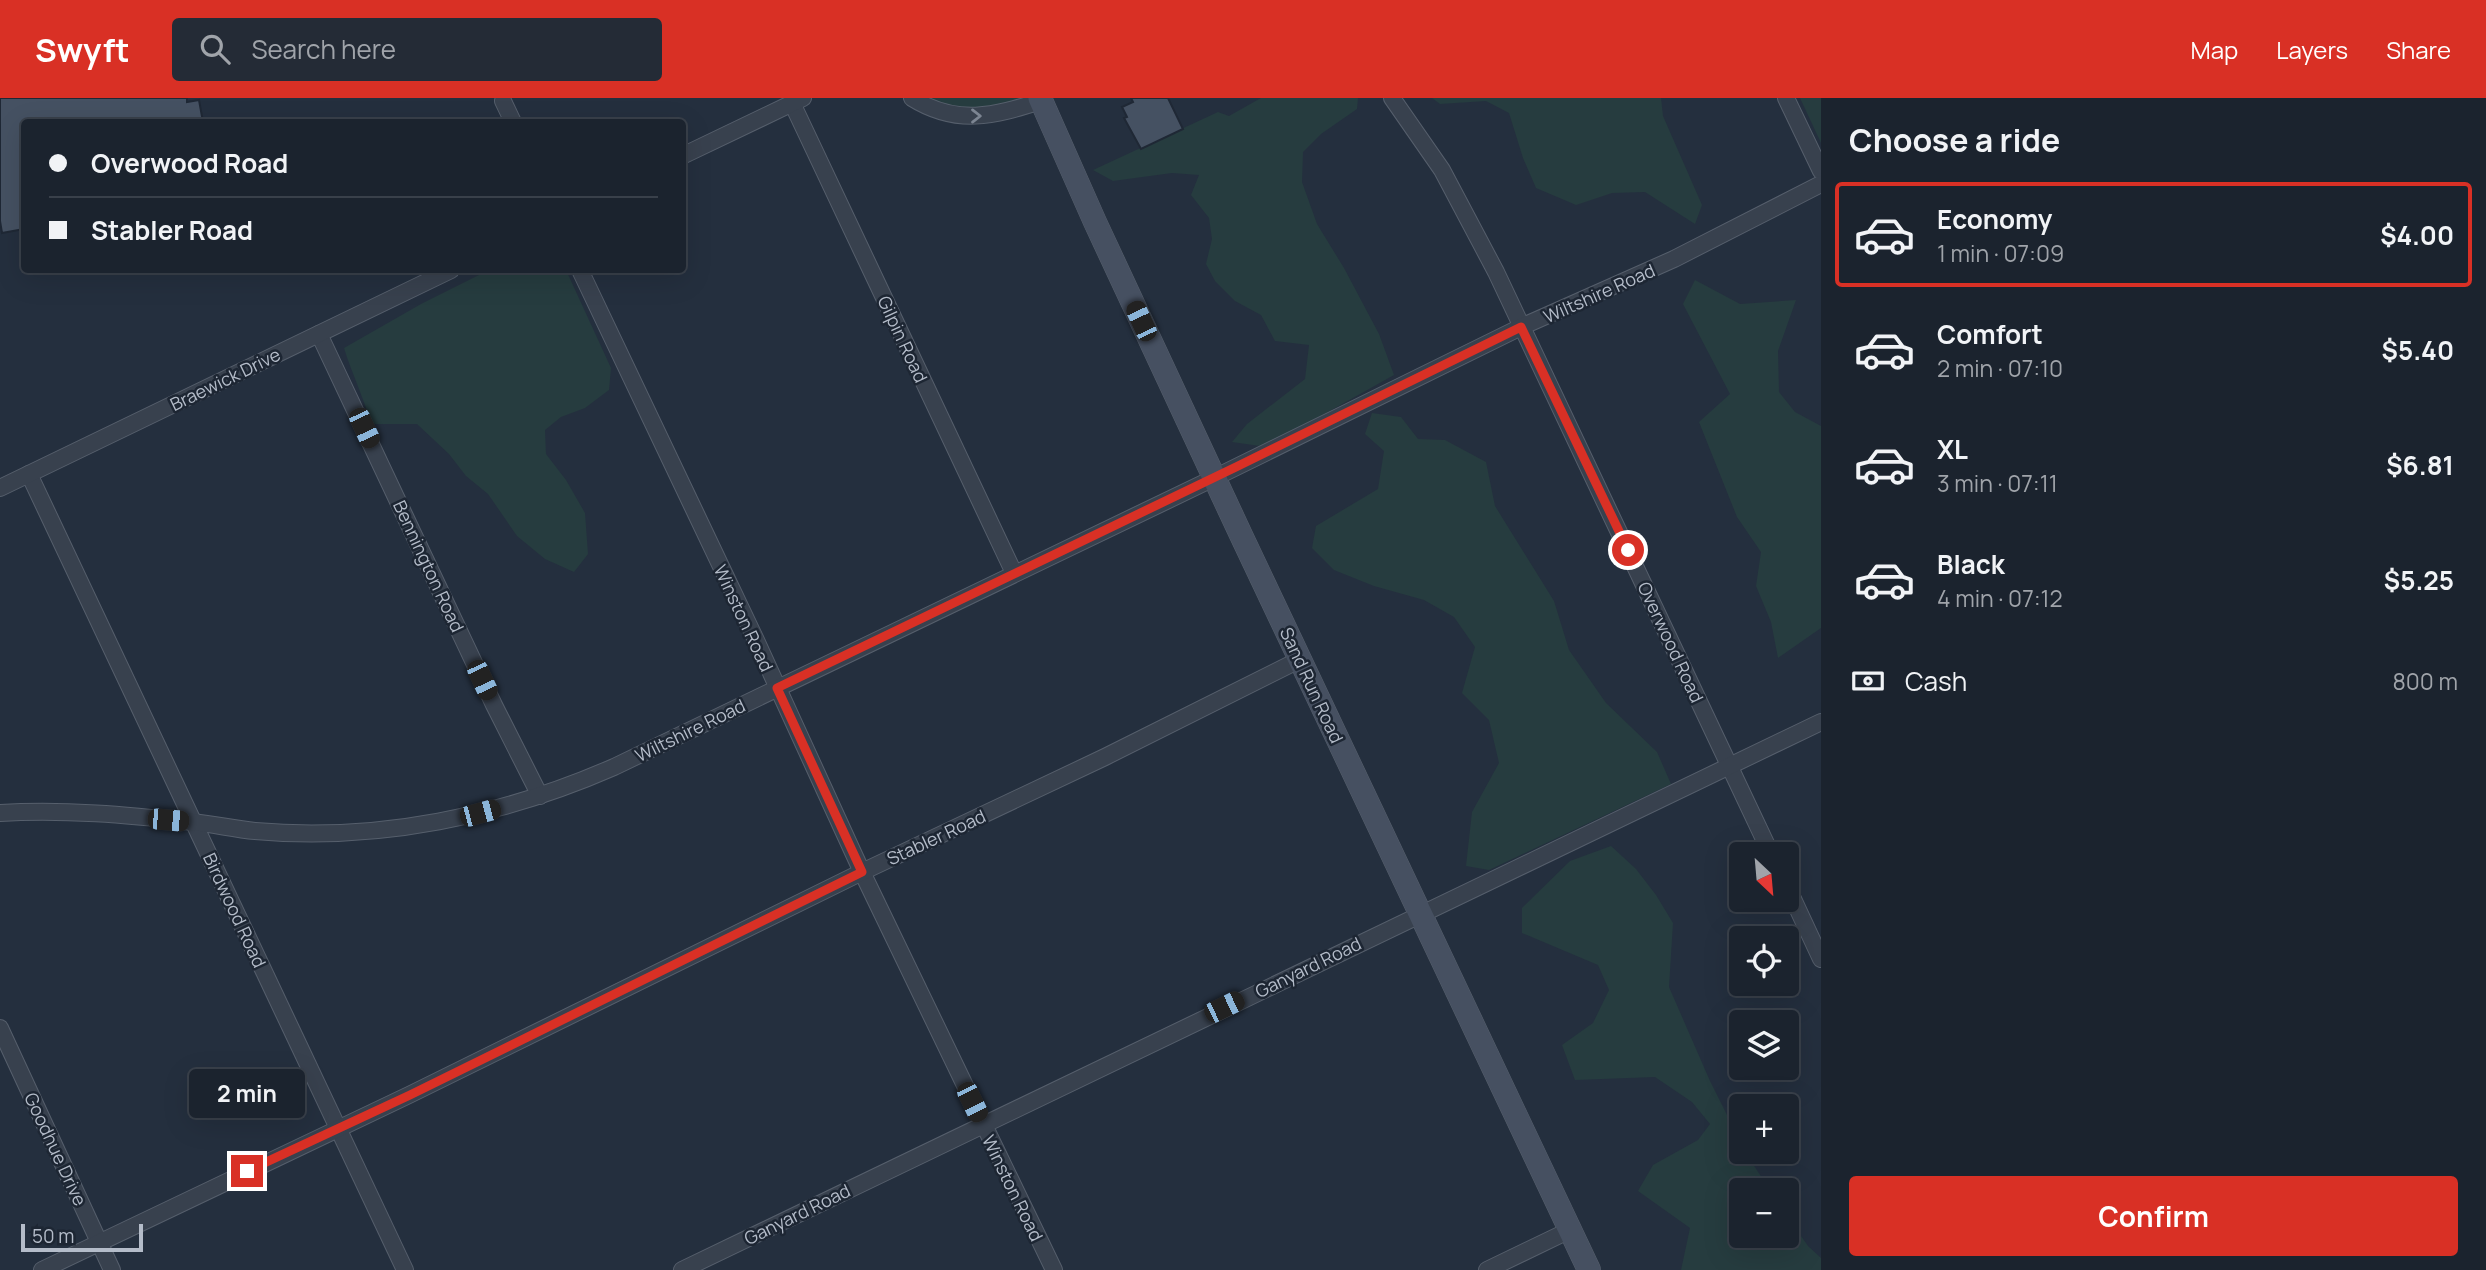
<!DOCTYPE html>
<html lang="en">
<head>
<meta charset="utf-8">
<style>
  body { margin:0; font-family:Manrope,sans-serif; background:#242b36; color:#f1f3f6; height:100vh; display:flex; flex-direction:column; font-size:26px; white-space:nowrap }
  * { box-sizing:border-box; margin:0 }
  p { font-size:23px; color:#a0a4aa }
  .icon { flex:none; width:38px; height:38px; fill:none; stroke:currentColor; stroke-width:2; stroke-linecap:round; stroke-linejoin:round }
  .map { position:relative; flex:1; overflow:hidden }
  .side { display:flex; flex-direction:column; background:#1b232e; width:665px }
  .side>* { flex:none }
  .hud { position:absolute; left:21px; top:21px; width:665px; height:154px; border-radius:7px; box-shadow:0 7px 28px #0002,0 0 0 2px #39404a; display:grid; align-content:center; height:154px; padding:0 28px; background:#1b232e }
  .needle { width:46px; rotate:154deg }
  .tools { position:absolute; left:1729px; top:744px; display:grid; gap:14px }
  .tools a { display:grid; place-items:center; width:70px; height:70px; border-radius:7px; background:#1b232e; box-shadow:0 7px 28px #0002,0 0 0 2px #39404a; font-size:35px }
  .scale { position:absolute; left:21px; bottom:18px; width:122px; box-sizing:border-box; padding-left:7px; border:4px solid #b4bcc9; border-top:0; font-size:19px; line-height:24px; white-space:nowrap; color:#b4bcc9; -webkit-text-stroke:5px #1d2633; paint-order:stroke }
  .end { position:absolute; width:32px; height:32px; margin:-16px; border:9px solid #d93025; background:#fff; box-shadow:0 0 0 4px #fff }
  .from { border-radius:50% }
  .bubble { position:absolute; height:49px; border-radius:7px; background:#1b232e; box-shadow:0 7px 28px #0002,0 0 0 2px #39404a; font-size:23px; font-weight:700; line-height:49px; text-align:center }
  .car { position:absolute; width:21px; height:42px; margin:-21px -10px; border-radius:9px; box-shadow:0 0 5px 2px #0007; background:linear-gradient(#222 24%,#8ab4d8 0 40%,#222 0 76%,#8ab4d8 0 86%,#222 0) }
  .hud b { display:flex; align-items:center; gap:24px; height:66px; font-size:26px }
  .hud b+b { border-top:2px solid #39404a }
  .hud i { width:18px; height:18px; background:#f1f3f6 }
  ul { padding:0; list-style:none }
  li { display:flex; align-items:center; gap:21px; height:105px; margin:0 14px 10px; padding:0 14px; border:4px solid transparent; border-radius:7px }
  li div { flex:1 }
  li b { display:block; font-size:26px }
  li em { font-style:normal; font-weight:700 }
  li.selected { border-color:#d93025 }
  li>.icon { width:63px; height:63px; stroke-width:1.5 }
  h2 { padding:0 28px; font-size:32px; line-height:84px }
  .pay { display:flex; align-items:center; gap:18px; height:77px; padding:0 28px; font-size:26px }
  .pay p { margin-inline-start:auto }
  .primary-button { display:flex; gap:14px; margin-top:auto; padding:14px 28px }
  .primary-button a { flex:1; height:80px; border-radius:7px; background:#d93025; color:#fff; font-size:28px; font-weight:700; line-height:80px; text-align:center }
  header { display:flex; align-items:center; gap:42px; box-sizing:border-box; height:98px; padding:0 35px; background:#d93025; color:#fff }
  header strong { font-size:33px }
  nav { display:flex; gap:38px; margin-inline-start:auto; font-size:24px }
  .search { width:490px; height:63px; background:#242b36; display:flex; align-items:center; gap:18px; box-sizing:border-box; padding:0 24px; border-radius:7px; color:#a0a4aa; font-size:26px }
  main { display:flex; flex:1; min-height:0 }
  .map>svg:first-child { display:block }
  .green { fill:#263c3f }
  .building { fill:#455162; stroke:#1f2835; stroke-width:2 }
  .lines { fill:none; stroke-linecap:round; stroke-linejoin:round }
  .street-casing { stroke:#565f6c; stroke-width:18 }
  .secondary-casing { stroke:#565f6c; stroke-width:24 }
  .street { stroke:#38414e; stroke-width:16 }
  .secondary { stroke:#465061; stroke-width:23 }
  .oneway { stroke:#7c8592 }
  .route { stroke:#d93025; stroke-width:9 }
  .labels { text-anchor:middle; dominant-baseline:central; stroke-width:5; stroke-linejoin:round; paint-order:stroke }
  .street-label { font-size:18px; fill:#b4bcc9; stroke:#1d2633 }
</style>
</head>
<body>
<header>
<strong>Swyft</strong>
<div class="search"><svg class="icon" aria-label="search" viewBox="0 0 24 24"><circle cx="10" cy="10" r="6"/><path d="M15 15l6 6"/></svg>Search here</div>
<nav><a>Map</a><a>Layers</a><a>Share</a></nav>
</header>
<main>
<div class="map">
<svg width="1821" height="1172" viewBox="0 0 1821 1172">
  <rect width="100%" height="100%" fill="#242f3e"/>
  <g class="green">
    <path d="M930 0H1025C990 10 965 16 930 0Z"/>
    <path d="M1261 0H1358L1357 11 1321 36 1303 54 1302 84 1317 126 1344 170 1379 236 1394 277 1292 334 1260 348 1232 344 1247 326 1305 281 1309 247 1275 243 1261 217 1235 203 1215 183 1206 166 1212 141 1209 120 1191 97 1199 77 1172 75 1113 83 1093 72 1218 14 1229 18Z"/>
    <path d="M1432 0H1661L1663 18 1702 107 1695 126 1645 94 1612 95 1576 107 1536 90 1523 60 1509 15 1486 3 1440 6Z"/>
    <path d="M1800 0H1821V45Z"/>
    <path d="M489 172H566L611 270 609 292 585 310 561 319 545 332 546 356 566 382 585 415 588 456 574 474 545 461 517 438 488 396 466 378 449 356 417 326H371C364 300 352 276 344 250L421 206Z"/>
    <path d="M1695 182 1740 206 1796 202 1778 253 1779 294 1795 314 1821 328V530L1778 560 1771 524 1756 488 1761 454 1737 419 1699 324 1730 296 1683 206Z"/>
    <path d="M1372 315 1401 319 1418 341 1445 342 1486 364 1495 408 1554 503 1569 552 1606 605 1657 654 1671 686 1489 772 1466 768 1472 714 1499 665 1489 622 1462 595 1475 549 1454 519 1424 502 1374 488 1334 472 1312 450 1316 428 1378 391 1384 353 1365 336Z"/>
    <path d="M1611 748 1636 771 1656 797 1673 825 1669 889 1710 983 1728 1019V1036L1741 1050V1054H1745L1770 1092H1741V1138H1787V1118L1808 1148 1821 1160V1172H1681L1690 1130 1638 1093 1653 1067 1698 1042 1710 1026 1692 1004 1655 979 1575 982 1562 947 1593 925 1609 892 1598 867 1522 835V810L1570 763Z"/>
  </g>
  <g class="building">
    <path d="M0 0H187V4L199 2 203 24H24V131L2 135 0 123Z"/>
    <path d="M1131 0H1168L1183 31 1141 51 1124 20 1127 19 1122 9 1133 4Z"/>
  </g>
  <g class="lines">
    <defs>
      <g id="street">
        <path d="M912 0C957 28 994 18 1041 3"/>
        <path d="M1392 0 1442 72 1496 174 1771 756"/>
        <path d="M1786 0 1821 73"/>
        <path d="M503 3 513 24"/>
        <path d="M792 5 1014 475"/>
        <path d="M682 58 803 0"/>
        <path d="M580 172 755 540 862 774 1054 1172"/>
        <path d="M319 236 494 607 540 698"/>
        <path d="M29 376 405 1172"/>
        <path d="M0 390 451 172"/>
        <path d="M0 715C64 711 128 717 192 724 213 726 234 731 255 733 378 744 502 718 614 669L1214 380 1521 229 1674 161 1821 86"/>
        <path d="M1787 788 1821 861"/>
        <path d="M0 930 112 1172"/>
        <path d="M42 1172 409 997 862 774 1105 659 1301 561"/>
        <path d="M682 1172C1061 988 1442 808 1821 624"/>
        <path d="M1487 1172 1570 1132"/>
      </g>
      <path id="secondary" d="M1040 0 1095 124 1241 437 1589 1172"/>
    </defs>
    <use href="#street" class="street-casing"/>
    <use href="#secondary" class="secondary-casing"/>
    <use href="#street" class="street"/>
    <use href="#secondary" class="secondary"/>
  </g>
  <defs><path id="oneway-chevron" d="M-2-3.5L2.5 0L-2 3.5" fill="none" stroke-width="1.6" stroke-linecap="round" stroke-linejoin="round" transform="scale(1.75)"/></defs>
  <use class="oneway" href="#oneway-chevron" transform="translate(976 18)"/>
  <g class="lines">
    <path class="route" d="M247 1073 410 997 862 774 777 590 1236 369 1521 229 1628 452"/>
  </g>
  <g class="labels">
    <g class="street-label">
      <text transform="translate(1599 195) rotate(-24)">Wiltshire Road</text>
      <text transform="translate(903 241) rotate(65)">Gilpin Road</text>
      <text transform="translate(225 281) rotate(-26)">Braewick Drive</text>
      <text transform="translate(429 468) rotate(65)">Bennington Road</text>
      <text transform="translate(744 520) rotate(65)">Winston Road</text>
      <text transform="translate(1671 544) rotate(65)">Overwood Road</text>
      <text transform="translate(1312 587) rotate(65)">Sand Run Road</text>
      <text transform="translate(690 632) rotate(-26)">Wiltshire Road</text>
      <text transform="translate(936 739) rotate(-25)">Stabler Road</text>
      <text transform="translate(235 812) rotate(65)">Birdwood Road</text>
      <text transform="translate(1308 869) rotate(-26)">Ganyard Road</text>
      <text transform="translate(56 1051) rotate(65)">Goodhue Drive</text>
      <text transform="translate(1013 1090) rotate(64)">Winston Road</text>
      <text transform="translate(797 1116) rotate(-26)">Ganyard Road</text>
    </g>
  </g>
</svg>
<div class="tools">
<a><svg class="needle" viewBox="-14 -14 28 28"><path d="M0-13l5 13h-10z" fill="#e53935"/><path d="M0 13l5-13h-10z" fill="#a0a4aa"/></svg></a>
<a><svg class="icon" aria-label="locate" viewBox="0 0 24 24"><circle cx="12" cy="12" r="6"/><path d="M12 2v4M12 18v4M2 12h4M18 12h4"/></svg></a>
<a><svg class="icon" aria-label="layers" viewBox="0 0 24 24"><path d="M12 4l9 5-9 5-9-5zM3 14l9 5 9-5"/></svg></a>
<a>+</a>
<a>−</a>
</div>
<div class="scale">50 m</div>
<i class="end from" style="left:1628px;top:452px"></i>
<i class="end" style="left:247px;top:1073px"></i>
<div class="bubble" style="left:189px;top:971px;width:116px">2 min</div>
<i class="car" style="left:1141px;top:223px;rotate:335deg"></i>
<i class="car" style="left:364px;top:330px;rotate:155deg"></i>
<i class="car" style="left:482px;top:582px;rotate:155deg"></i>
<i class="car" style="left:480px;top:715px;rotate:75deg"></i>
<i class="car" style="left:168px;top:722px;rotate:95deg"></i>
<i class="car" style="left:1224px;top:909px;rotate:64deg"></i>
<i class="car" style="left:972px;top:1004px;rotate:154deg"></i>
<div class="hud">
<b><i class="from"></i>Overwood Road</b>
<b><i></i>Stabler Road</b>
</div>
</div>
<section class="side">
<h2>Choose a ride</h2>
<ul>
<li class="selected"><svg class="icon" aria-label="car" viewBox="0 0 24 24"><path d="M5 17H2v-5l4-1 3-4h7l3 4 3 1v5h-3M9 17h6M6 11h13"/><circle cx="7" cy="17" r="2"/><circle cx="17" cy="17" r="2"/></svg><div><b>Economy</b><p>1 min · 07:09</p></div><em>$4.00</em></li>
<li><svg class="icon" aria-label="car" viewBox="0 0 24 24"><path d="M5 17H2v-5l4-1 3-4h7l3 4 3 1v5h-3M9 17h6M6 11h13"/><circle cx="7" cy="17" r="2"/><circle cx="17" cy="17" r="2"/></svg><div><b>Comfort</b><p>2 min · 07:10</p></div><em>$5.40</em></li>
<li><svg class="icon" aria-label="car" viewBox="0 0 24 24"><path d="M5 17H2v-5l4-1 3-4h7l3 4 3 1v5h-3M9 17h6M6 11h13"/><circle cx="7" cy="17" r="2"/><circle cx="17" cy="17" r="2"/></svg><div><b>XL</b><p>3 min · 07:11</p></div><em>$6.81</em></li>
<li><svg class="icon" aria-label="car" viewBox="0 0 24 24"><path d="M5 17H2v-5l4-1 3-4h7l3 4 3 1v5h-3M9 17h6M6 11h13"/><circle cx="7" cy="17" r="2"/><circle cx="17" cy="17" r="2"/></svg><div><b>Black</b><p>4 min · 07:12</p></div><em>$5.25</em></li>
</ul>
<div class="pay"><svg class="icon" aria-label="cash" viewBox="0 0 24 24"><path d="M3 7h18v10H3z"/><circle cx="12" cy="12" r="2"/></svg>Cash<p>800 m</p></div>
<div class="primary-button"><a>Confirm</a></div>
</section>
</main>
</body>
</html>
